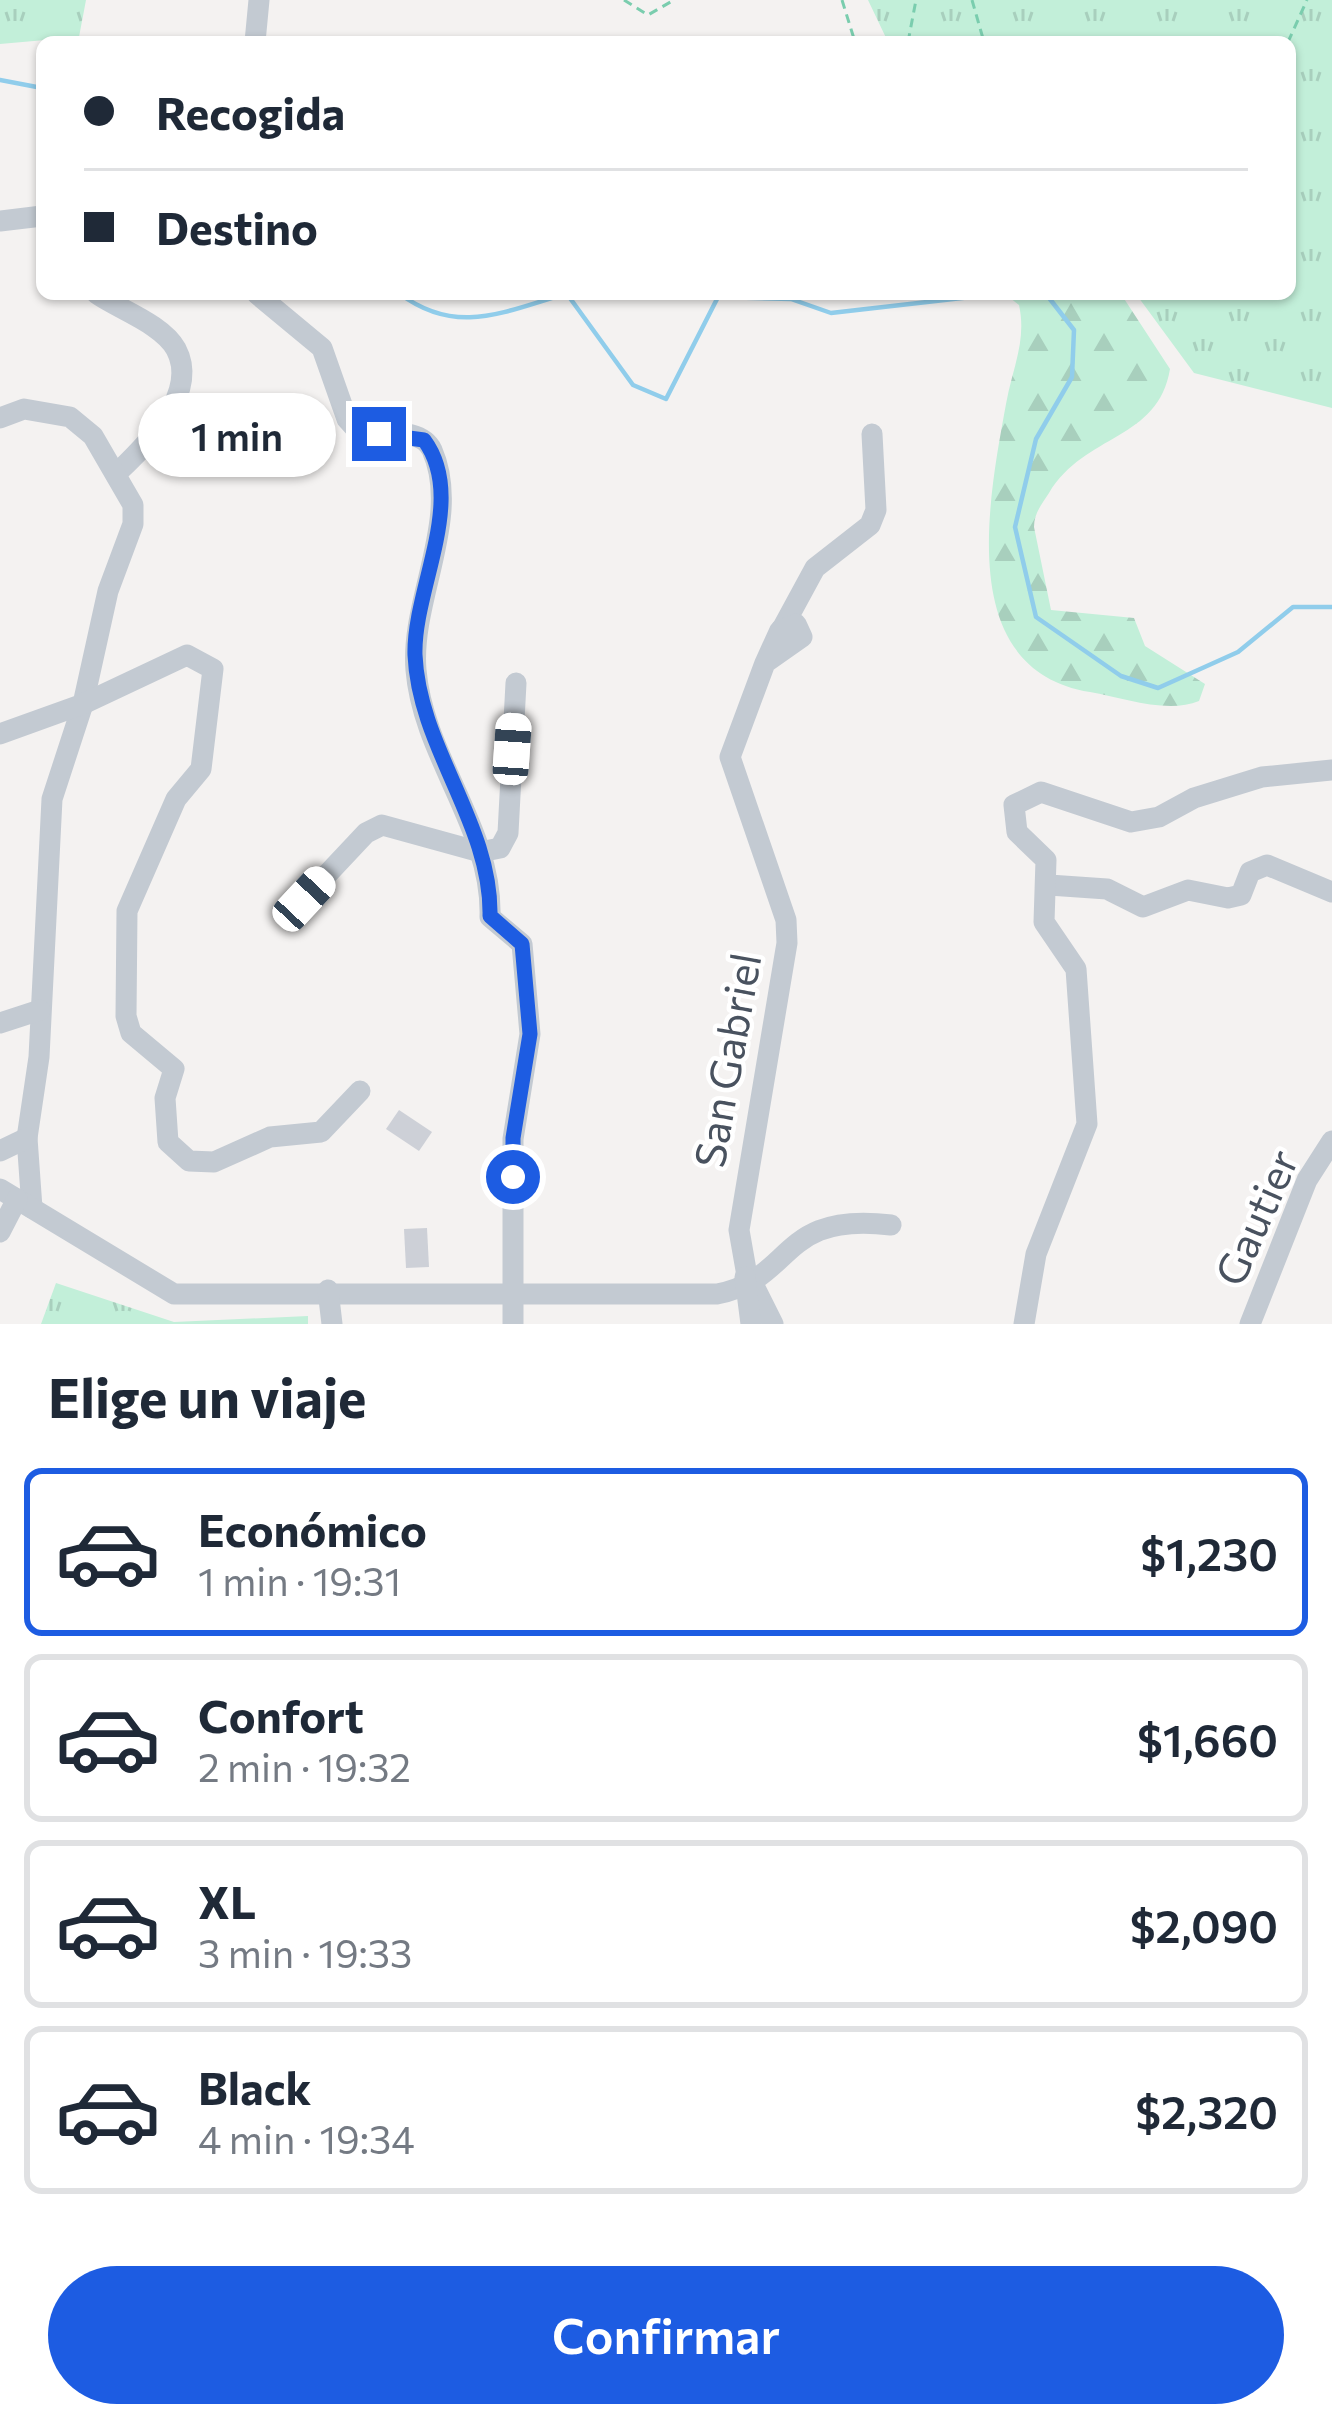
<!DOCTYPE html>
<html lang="es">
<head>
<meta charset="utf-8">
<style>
  body { margin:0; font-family:Commissioner,sans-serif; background:#f2f2f3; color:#1f2937; height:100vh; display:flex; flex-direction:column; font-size:45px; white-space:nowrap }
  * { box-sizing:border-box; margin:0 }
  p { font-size:39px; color:#747a83 }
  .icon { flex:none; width:66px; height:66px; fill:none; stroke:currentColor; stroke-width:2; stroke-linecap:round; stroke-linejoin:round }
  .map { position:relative; height:1324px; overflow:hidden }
  .panel { display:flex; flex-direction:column; background:#fff; flex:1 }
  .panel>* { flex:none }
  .hud { position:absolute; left:36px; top:36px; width:1260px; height:264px; border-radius:18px; box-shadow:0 3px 9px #0004; display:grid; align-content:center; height:264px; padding:0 48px; background:#fff }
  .end { position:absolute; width:54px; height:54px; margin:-27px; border:15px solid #1d5ce2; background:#fff; box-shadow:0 0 0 6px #fff }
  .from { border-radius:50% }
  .bubble { position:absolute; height:84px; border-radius:42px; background:#fff; box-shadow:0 3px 9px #0004; font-size:39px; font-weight:600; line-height:84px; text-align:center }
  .car { position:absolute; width:36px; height:72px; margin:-36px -18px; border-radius:15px; box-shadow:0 0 9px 3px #0007; background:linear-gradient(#fff 24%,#345 0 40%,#fff 0 76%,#345 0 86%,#fff 0) }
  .hud b { display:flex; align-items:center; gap:42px; height:114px; font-size:45px }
  .hud b+b { border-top:3px solid #e0e1e3 }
  .hud i { width:30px; height:30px; background:#1f2937 }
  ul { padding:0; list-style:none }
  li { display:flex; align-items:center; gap:36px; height:168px; margin:0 24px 18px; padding:0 24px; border:6px solid #e0e1e3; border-radius:18px }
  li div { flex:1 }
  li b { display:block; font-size:45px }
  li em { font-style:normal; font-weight:600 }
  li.selected { border-color:#1d5ce2 }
  li>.icon { width:108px; height:108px; stroke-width:1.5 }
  h2 { padding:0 48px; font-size:54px; line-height:144px }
  .primary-button { display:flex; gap:24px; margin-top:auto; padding:24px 48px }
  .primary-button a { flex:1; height:138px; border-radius:72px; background:#1d5ce2; color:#fff; font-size:48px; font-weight:600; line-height:138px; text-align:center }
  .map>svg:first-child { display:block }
  .grass { fill:url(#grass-tufts) }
  .forest { fill:url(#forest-firs) }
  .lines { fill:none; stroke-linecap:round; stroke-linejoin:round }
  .stream { stroke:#90cdeb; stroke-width:4.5 }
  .building { fill:#cdd0d7 }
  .path { stroke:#7acdae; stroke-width:3; stroke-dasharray:9 6; stroke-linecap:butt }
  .minor { stroke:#c3cad2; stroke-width:21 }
  .route { stroke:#1d5ce2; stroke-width:15 }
  .labels { text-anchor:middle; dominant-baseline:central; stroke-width:9; stroke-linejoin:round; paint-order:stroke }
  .street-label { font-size:42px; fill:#49525f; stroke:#fff }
</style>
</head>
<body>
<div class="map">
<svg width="1332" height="1324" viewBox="0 0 1332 1324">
  <defs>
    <pattern id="grass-tufts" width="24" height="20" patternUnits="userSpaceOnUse" patternTransform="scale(3)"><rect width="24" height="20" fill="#c2efd9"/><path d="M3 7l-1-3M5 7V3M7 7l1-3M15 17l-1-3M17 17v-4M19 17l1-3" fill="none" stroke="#a8cfbd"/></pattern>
    <pattern id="forest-firs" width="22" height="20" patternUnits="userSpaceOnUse" patternTransform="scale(3)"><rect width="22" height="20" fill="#c2efd9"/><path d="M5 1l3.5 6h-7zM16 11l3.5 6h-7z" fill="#a8cfbd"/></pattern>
  </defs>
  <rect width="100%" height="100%" fill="#f4f2f1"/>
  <g class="grass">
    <path d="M0 0H86L79 37 0 44Z"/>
    <path d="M868 0H1332V408L1194 373 1136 294H1290V42H888Z"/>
    <path d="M56 1283 174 1322 308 1316V1324H41Z"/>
  </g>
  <path class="forest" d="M1005 294H1121L1170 369C1158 441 1085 433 1049 493 1042 504 1034 513 1034 527L1051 610 1134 618 1145 646 1205 684 1199 701C1168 714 1123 698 1090 692 955 670 988 502 1006 404 1012 369 1027 341 1019 305Z"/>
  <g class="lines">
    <g class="stream">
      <path d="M0 80 42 88"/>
      <path d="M400 294C457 336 503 312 565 294"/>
      <path d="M567 294 633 385 666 399 718 297 791 299 831 313 997 294"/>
      <path d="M1046 294 1074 330 1072 377 1036 439 1015 527 1036 617 1121 676 1158 688 1238 652 1293 607H1332"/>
    </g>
  </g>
  <g class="building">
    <path d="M399 1110 432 1132 419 1151 386 1129Z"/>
    <path d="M427 1228 429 1267 406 1268 404 1229Z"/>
  </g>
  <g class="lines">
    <g class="path">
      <path d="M624 0 648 15 674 0"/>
      <path d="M842 0 855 42"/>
      <path d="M972 0 984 42"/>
      <path d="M908 42 916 0"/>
      <path d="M1288 42 1307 0"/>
    </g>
    <g class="minor">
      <path d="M255 42 259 0"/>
      <path d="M0 221 42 216"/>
      <path d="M97 294C120 310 162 324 176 349 200 394 145 446 117 473"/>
      <path d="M257 294 322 348 347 419 356 429C378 434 421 426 432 450 462 518 410 600 416 670 423 757 493 829 490 917L522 944 530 1034 513 1139V1324"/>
      <path d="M0 418 24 409 70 417 93 436 133 505V524L108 591 83 704 52 799 39 1057 27 1138 32 1208"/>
      <path d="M783 627 815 568 870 525 876 510 872 434"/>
      <path d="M765 663 780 630 796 624 802 637 765 663 730 757 786 920 787 943 739 1230 746 1270 773 1324"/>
      <path d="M0 734 83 704 187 655 213 669 201 769 176 799 127 911 126 1016 131 1033 174 1069 165 1098 168 1142 189 1161 214 1162 270 1137 321 1132 360 1091"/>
      <path d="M1049 885 1107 889 1143 907 1188 890 1228 898 1241 895 1250 872 1267 865 1332 892"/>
      <path d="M304 899 366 833 382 825 480 852 500 848 508 833 516 683"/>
      <path d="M0 1023 40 1010"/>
      <path d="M0 1151 27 1138"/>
      <path d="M0 1189 174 1294H717C795 1279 778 1211 891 1225"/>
      <path d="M0 1232 17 1199"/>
      <path d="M745 1277 751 1324"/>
      <path d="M328 1290 332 1324"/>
      <path d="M1024 1324 1036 1254 1087 1124 1076 969 1044 922 1046 860 1017 832 1014 805 1041 792 1131 822 1159 817 1194 798 1262 777 1332 770"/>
      <path d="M1250 1324 1307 1180 1332 1141"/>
    </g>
  </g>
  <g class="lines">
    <path class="route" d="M379 434 424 440C468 499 413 589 415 655 419 748 492 824 490 916L522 944 530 1034 513 1138V1177"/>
  </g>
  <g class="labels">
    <g class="street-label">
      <text transform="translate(726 1060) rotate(-80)">San Gabriel</text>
      <text transform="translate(1255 1217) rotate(-66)">Gautier</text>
    </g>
  </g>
</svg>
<i class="end from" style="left:513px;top:1177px"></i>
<i class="end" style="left:379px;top:434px"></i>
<div class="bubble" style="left:138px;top:393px;width:198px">1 min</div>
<i class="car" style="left:512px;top:749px;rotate:4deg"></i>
<i class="car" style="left:304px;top:899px;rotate:43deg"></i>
<div class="hud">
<b><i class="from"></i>Recogida</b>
<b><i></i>Destino</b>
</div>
</div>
<section class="panel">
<h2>Elige un viaje</h2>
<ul>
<li class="selected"><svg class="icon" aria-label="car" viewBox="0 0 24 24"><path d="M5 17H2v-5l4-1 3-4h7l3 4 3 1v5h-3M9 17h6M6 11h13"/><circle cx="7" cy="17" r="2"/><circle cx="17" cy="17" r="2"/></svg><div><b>Económico</b><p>1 min · 19:31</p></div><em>$1,230</em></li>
<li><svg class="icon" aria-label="car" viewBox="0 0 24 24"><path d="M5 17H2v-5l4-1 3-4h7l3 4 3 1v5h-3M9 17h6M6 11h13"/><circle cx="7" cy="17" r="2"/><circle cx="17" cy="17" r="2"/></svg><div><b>Confort</b><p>2 min · 19:32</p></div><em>$1,660</em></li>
<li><svg class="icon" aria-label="car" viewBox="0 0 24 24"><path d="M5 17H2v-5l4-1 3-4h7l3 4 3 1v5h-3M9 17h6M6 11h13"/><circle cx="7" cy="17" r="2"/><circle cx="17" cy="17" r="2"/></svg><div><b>XL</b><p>3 min · 19:33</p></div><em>$2,090</em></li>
<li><svg class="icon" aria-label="car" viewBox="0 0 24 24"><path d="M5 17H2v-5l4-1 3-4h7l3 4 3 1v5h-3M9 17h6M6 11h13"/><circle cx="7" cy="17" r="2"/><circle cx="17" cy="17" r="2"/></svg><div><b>Black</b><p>4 min · 19:34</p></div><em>$2,320</em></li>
</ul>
<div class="primary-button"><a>Confirmar</a></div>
</section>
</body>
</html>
